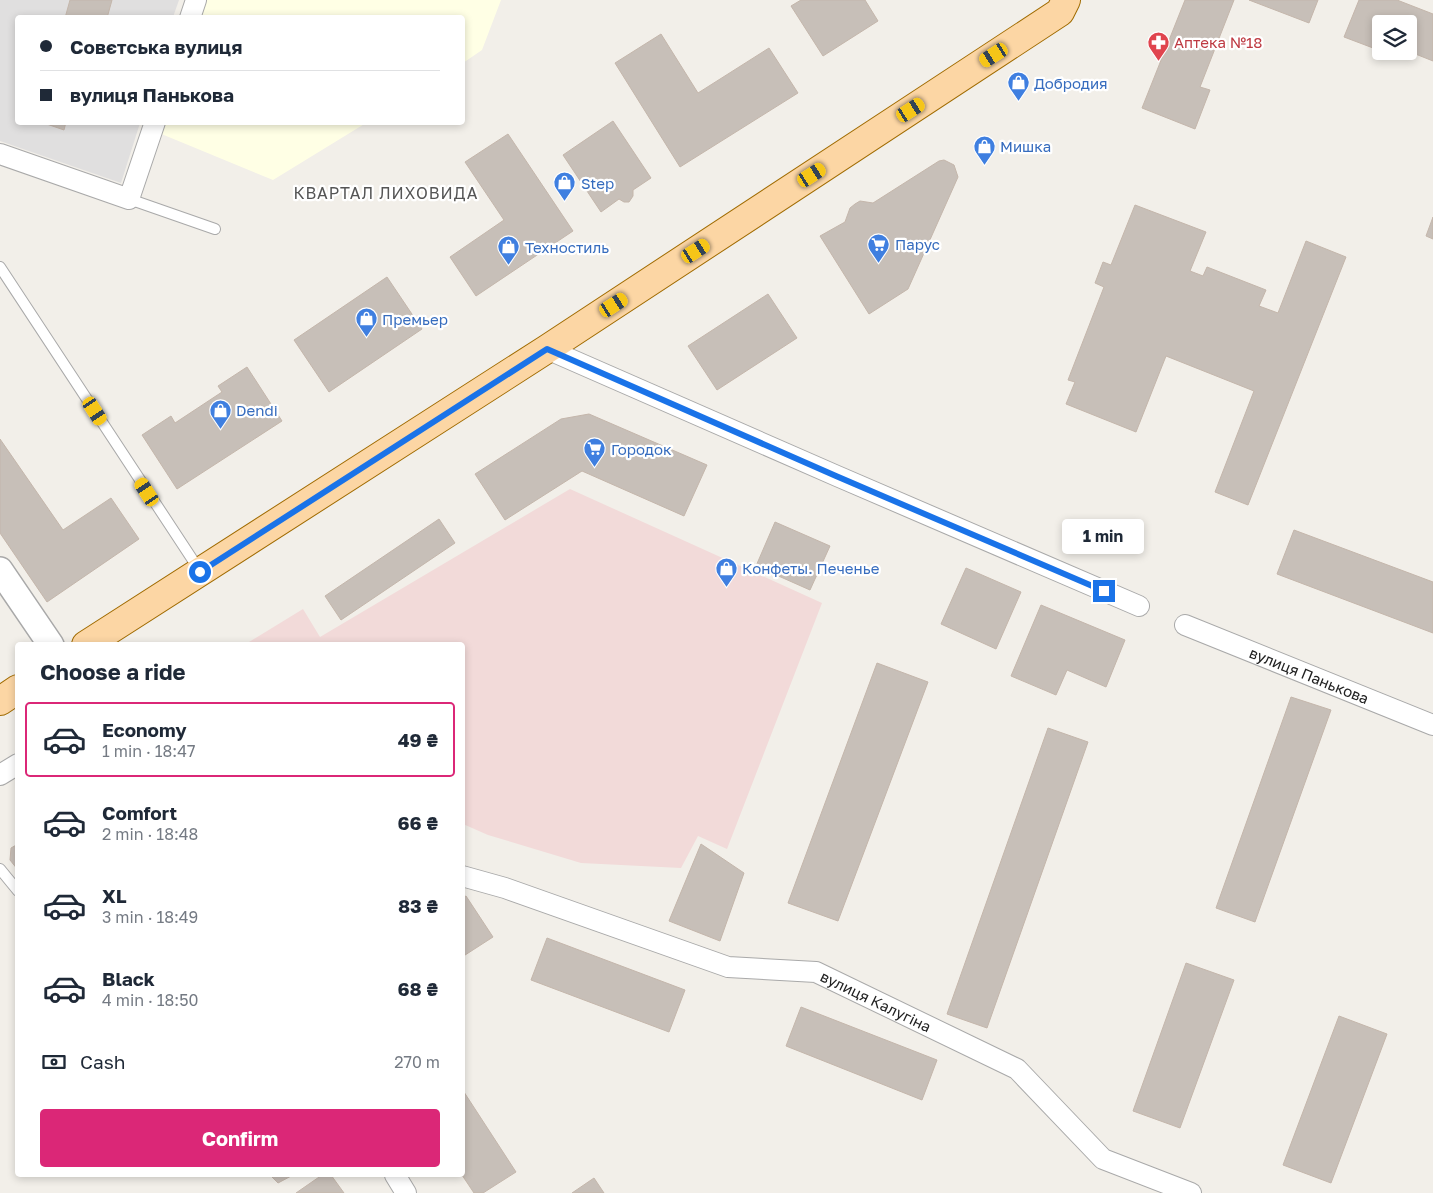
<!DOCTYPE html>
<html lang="en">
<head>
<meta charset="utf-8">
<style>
  body { margin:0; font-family:"Golos Text",sans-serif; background:#f2f2f3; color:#1f2937; height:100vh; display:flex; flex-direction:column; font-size:19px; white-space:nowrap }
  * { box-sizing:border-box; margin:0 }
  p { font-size:16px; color:#747a83 }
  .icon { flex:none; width:28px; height:28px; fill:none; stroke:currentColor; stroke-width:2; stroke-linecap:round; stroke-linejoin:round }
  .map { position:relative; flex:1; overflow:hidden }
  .sheet { position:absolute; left:15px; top:642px; width:450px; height:535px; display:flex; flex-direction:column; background:#fff; border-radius:5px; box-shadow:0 2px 8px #0003 }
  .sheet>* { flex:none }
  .banner { position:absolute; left:15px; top:15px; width:450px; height:110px; border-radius:5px; box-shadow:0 2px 8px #0003; display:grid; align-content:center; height:110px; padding:0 25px; background:#fff }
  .fabs { position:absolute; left:1372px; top:15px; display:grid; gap:10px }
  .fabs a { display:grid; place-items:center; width:45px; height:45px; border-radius:5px; background:#fff; box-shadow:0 2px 8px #0003; font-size:25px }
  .end { position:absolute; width:22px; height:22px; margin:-11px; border:6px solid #1a73e8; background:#fff; box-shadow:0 0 0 2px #fff }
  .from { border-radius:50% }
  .bubble { position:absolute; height:35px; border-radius:5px; background:#fff; box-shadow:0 2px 8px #0003; font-size:16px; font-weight:700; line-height:35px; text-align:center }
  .car { position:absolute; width:15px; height:30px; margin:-15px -8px; border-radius:6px; box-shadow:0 0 4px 1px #0007; background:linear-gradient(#f5c518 24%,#345 0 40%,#f5c518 0 76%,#345 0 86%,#f5c518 0) }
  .banner b { display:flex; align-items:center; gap:18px; height:48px; font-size:19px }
  .banner b+b { border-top:1px solid #e0e1e3 }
  .banner i { width:12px; height:12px; background:#1f2937 }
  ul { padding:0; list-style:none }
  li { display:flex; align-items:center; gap:15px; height:75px; margin:0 10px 8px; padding:0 15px; border:2px solid transparent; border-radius:5px }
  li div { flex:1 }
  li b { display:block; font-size:19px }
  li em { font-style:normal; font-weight:700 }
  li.current { border-color:#db2777 }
  li>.icon { width:45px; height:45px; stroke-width:1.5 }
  h2 { padding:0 25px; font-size:22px; line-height:60px }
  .pay { display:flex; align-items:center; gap:12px; height:55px; padding:0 25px; font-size:19px }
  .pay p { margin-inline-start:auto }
  .button { display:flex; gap:10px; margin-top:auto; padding:10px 25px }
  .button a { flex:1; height:58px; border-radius:5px; background:#db2777; color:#fff; font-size:20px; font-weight:700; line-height:58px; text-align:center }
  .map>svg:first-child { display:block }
  .residential { fill:#e0dfdf }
  .commercial { fill:#f2dad9 }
  .education { fill:#ffffe5 }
  .building { fill:#c7bfb8; stroke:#c4b6ab }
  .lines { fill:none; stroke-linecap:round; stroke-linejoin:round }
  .service-casing { stroke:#a9a9a9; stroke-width:12 }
  .minor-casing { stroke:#a9a9a9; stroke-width:22 }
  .tertiary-casing { stroke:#a9a9a9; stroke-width:28 }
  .primary-casing { stroke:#a06b00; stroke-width:30 }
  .service { stroke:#fff; stroke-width:10 }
  .minor { stroke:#fff; stroke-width:20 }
  .tertiary { stroke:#fff; stroke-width:25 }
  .primary { stroke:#fcd6a4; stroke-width:28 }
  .route { stroke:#1a73e8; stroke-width:6 }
  .labels { text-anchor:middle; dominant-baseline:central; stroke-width:4.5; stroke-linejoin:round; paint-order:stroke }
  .health-label { font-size:15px; fill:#be3a42; stroke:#fff; text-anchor:start }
  .shop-label { font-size:15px; fill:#366cbe; stroke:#fff; text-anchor:start }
  .street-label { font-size:15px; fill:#222; stroke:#fff }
  .neighbourhood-label { font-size:16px; letter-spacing:1px; fill:#555; stroke:#fff }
</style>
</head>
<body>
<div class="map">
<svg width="1433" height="1193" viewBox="0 0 1433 1193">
  <rect width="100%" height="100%" fill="#f2efe9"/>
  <path class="residential" d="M0 0H179L173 17 18 18V122L140 123 121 183 0 141Z"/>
  <path class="commercial" d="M570 489 822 603 727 849 698 836 681 868 581 863 488 835 463 824 462 645H244L303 609 320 637Z"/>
  <g class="education">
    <path d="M207 0H501L482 50 463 63 462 18H200Z"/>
    <path d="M163 123H366L273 180 159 133Z"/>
  </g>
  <g class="building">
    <path d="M70 0H112L107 18H65Z"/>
    <path d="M801 0H865L878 21 823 56 791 6Z"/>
    <path d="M1185 0H1234L1200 87 1210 90 1195 129 1142 108Z"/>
    <path d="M1249 0H1318L1309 23Z"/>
    <path d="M1359 0H1397L1433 14V61L1408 51 1409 24H1381V51L1344 37Z"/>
    <path d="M661 34 698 93 769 48 798 93 680 167 615 63Z"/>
    <path d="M613 121 651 178 633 190V196L629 202H624L619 199 601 212 563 155Z"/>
    <path d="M41 122H66L64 130Z"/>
    <path d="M508 134 573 231 476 296 450 257 504 220 465 162Z"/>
    <path d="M944 160 954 165 958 177 908 289 869 314 820 236 845 222 850 208 855 204 860 201 873 203 939 161Z"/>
    <path d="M1135 205 1206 232 1190 271 1203 276 1207 267 1266 290 1259 306 1278 313 1306 241 1346 257 1248 505 1215 492 1254 391 1166 356 1136 432 1066 404 1075 382 1068 380 1104 287 1095 283 1103 262 1111 265Z"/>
    <path d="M1433 217V239L1426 236Z"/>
    <path d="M387 277 422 329 329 392 294 340Z"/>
    <path d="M768 294 797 338 717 390 688 346Z"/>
    <path d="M247 367 282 421 177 489 142 435 171 416 175 423 222 392 218 386Z"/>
    <path d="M589 414 707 465 684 516 582 471 505 520 475 474 561 419Z"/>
    <path d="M0 439 63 530 111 498 139 539 47 602 0 533Z"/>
    <path d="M439 519 455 543 341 620 325 596Z"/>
    <path d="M775 522 830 546 810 590 756 566Z"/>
    <path d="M1294 530 1433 582V633L1277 574Z"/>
    <path d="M966 568 1021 592 996 649 941 624Z"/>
    <path d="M1041 605 1125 640 1106 687 1067 670 1056 695 1011 676Z"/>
    <path d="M877 663 928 682 838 921 788 903Z"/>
    <path d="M1291 697 1331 710 1255 922 1216 908Z"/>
    <path d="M1048 728 1088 742 987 1028 947 1014Z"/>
    <path d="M18 844V870L10 860 11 848Z"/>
    <path d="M701 844 744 873 720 941 669 921Z"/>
    <path d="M466 896 493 937 462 957V898Z"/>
    <path d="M547 938 685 990 669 1032 531 980Z"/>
    <path d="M1186 963 1234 980 1180 1128 1133 1111Z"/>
    <path d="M801 1007 937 1060 922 1100 786 1046Z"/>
    <path d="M1339 1016 1387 1034 1331 1183 1283 1165Z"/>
    <path d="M462 1089 516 1172 483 1193H474L462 1175Z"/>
    <path d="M270 1175H293L278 1183Z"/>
    <path d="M322 1175H331L344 1193H296Z"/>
    <path d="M594 1178 604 1193H572Z"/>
  </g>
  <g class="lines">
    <defs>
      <g id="service">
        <path d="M129 199 215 229"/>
        <path d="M0 267 200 571"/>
        <path d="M0 869 18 891"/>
      </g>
      <g id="minor">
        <path d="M190 18 196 0"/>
        <path d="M0 154 129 199 155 122"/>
        <path d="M547 349 837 476 1139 606"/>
        <path id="s1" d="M1185 625 1433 725"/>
        <path d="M0 775 18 764"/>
        <path id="s2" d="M462 876 505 888 728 967 816 972 1017 1069 1103 1159 1191 1193"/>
        <path d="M395 1175 406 1193"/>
      </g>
      <path id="tertiary" d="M0 570 51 645"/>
      <g id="primary">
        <path d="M86 645 547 349 1060 12 1066 0"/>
        <path d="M0 701 18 689"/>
      </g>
    </defs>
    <use href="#service" class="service-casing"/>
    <use href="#minor" class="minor-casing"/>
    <use href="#tertiary" class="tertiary-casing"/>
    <use href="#primary" class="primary-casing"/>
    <use href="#service" class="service"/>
    <use href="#minor" class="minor"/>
    <use href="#tertiary" class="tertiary"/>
    <use href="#primary" class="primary"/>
  </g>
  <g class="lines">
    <path class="route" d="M200 572 547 349 836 476 1104 591"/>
  </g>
  <defs>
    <symbol id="pharmacy-pin" viewBox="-11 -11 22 30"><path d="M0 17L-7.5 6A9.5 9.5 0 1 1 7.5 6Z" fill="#e0444e" stroke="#fff"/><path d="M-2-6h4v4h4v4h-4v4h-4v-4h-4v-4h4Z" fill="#fff"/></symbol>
    <symbol id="shop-pin" viewBox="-11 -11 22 30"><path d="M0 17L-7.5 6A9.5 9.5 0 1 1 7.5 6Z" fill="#3f7fe0" stroke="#fff"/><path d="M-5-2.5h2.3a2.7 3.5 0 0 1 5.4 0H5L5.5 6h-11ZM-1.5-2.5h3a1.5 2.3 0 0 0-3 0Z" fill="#fff"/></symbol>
    <symbol id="supermarket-pin" viewBox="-11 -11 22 30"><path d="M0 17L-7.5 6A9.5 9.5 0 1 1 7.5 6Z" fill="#3f7fe0" stroke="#fff"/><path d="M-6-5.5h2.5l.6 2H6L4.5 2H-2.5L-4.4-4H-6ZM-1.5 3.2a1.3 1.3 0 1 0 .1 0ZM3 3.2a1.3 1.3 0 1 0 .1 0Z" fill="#fff"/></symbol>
  </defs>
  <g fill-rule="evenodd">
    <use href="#pharmacy-pin" x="1146" y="30" width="25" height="34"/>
    <use href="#shop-pin" x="1006" y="70" width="25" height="34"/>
    <use href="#shop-pin" x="972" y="134" width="25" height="34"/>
    <use href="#shop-pin" x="552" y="170" width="25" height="34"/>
    <use href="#supermarket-pin" x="866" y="232" width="25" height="34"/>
    <use href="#shop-pin" x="496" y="234" width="25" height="34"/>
    <use href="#shop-pin" x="354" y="306" width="25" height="34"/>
    <use href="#shop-pin" x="208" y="398" width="25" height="34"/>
    <use href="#supermarket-pin" x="582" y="436" width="25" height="34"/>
    <use href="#shop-pin" x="714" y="556" width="25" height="34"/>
  </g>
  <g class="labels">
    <g class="health-label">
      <text x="1174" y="42">Аптека №18</text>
    </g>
    <g class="shop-label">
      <text x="1034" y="83">Добродия</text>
      <text x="1000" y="146">Мишка</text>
      <text x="581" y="183">Step</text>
      <text x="895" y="244">Парус</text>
      <text x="525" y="247">Техностиль</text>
      <text x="382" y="319">Премьер</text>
      <text x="236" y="410">Dendi</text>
      <text x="611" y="449">Городок</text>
      <text x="742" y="568">Конфеты. Печенье</text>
    </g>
    <g class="street-label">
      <text stroke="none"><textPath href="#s1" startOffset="134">вулиця Панькова</textPath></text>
      <text stroke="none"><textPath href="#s2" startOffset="436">вулиця Калугіна</textPath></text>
    </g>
    <g class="neighbourhood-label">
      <text x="386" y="193">КВАРТАЛ ЛИХОВИДА</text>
    </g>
  </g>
</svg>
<div class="fabs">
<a><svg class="icon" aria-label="layers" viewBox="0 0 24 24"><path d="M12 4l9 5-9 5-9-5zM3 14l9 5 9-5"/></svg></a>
</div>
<i class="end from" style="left:200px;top:572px"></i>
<i class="end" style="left:1104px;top:591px"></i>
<div class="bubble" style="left:1062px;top:519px;width:82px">1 min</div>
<i class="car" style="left:994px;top:55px;rotate:237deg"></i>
<i class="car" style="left:911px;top:110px;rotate:57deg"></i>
<i class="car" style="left:812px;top:175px;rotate:57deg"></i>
<i class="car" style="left:696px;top:251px;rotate:57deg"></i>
<i class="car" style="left:614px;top:305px;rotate:57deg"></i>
<i class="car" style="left:95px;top:411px;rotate:147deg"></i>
<i class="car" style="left:147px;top:492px;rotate:327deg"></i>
<div class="banner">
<b><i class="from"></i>Совєтська вулиця</b>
<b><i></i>вулиця Панькова</b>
</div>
<section class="sheet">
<h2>Choose a ride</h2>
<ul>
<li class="current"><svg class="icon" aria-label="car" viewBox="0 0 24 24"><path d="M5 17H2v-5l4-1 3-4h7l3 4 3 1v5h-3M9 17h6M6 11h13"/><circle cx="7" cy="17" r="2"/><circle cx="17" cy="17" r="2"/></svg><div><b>Economy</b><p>1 min · 18:47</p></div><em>49 ₴</em></li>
<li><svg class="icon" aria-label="car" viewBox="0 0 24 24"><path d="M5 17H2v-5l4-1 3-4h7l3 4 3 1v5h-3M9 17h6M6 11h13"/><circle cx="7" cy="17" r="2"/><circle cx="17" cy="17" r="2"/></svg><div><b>Comfort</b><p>2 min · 18:48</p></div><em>66 ₴</em></li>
<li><svg class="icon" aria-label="car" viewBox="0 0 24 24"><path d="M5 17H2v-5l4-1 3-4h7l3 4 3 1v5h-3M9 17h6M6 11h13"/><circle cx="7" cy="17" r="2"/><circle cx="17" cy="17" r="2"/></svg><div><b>XL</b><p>3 min · 18:49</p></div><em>83 ₴</em></li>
<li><svg class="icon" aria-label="car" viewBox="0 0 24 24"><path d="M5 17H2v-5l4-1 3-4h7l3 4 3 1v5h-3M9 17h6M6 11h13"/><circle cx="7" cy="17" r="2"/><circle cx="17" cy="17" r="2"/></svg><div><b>Black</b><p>4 min · 18:50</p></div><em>68 ₴</em></li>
</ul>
<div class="pay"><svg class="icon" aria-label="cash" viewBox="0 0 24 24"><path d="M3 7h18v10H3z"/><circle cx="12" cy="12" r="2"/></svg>Cash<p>270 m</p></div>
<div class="button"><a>Confirm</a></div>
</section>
</div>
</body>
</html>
